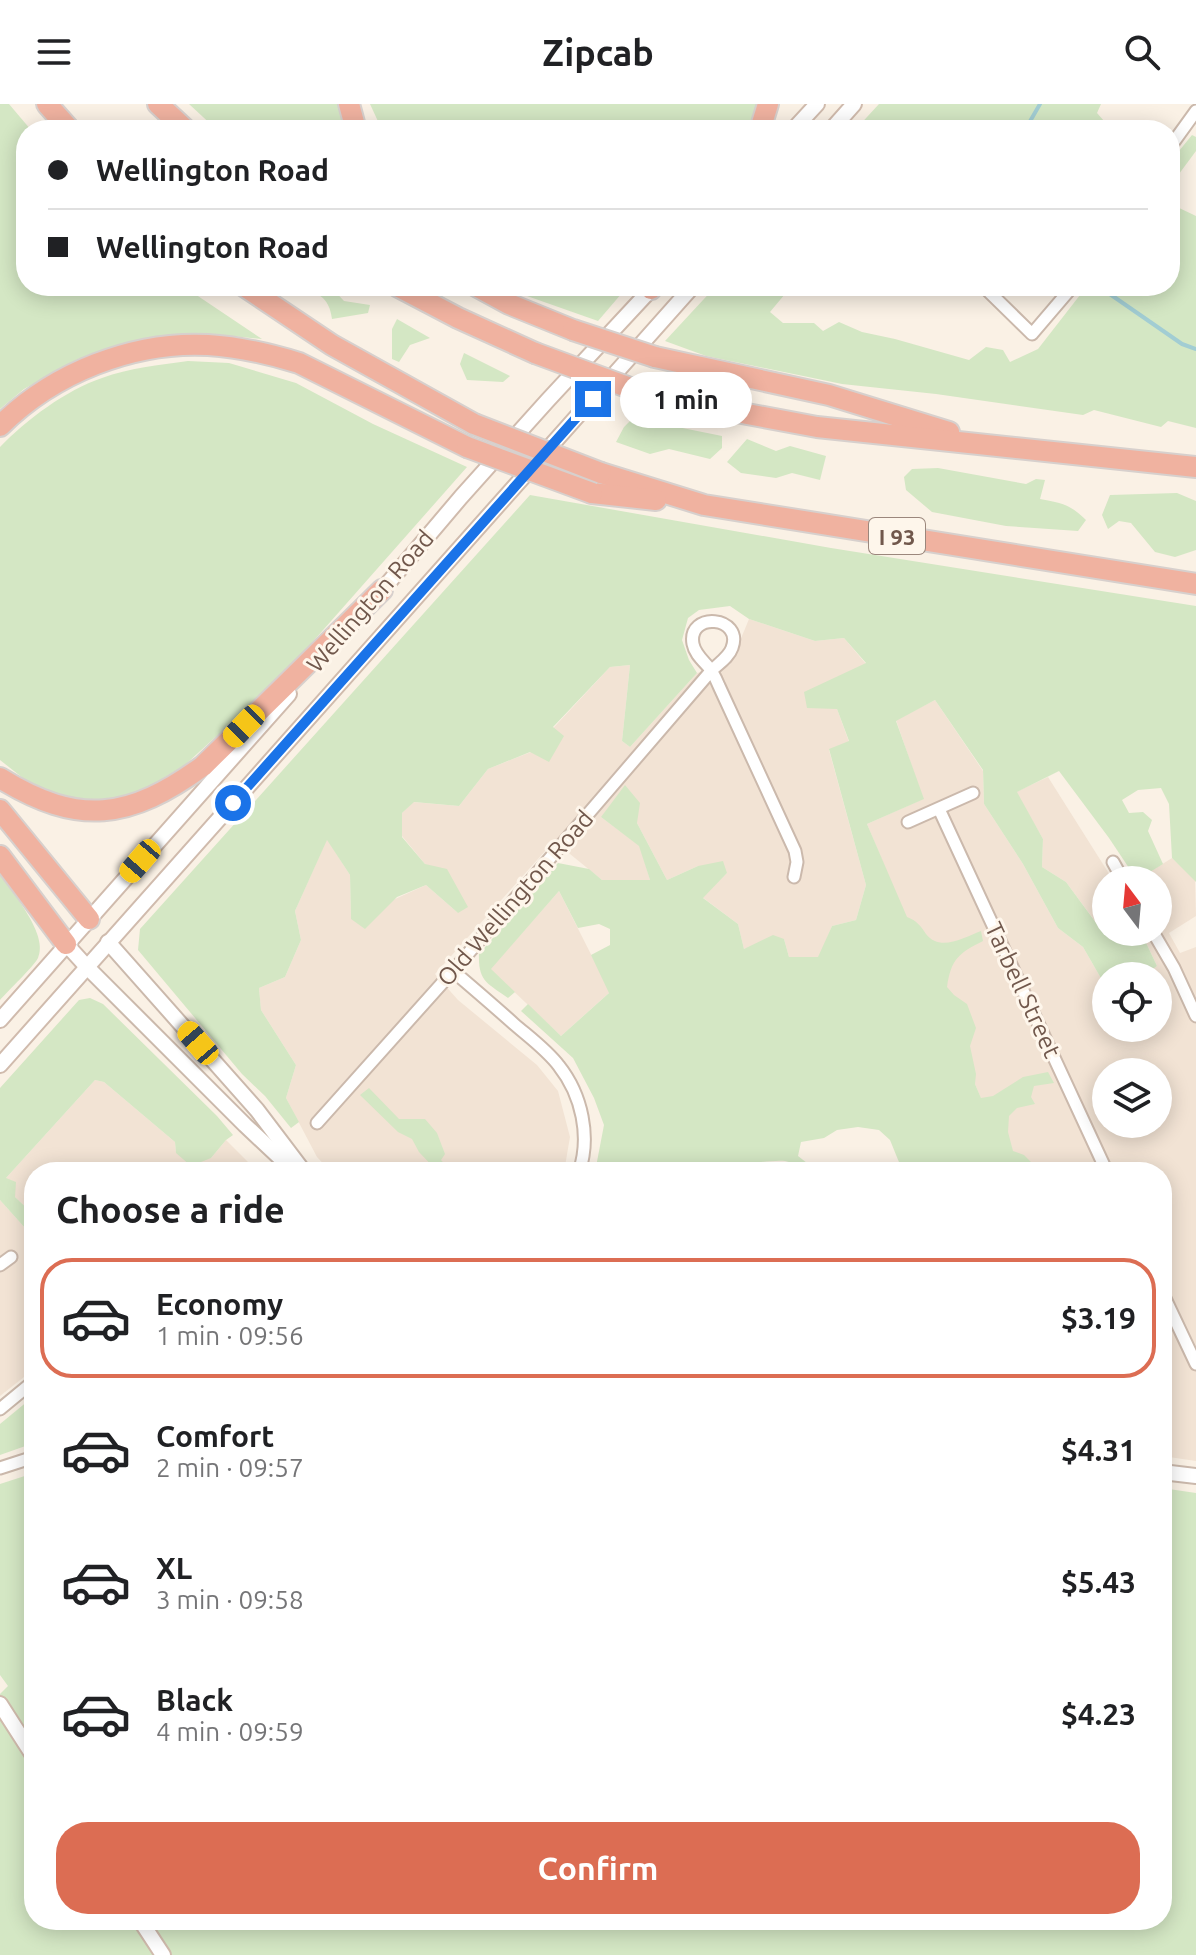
<!DOCTYPE html>
<html lang="en">
<head>
<meta charset="utf-8">
<style>
  body { margin:0; font-family:Ubuntu,sans-serif; background:#f6f6f6; color:#202124; height:100vh; display:flex; flex-direction:column; font-size:30px; white-space:nowrap }
  * { box-sizing:border-box; margin:0 }
  p { font-size:26px; color:#757577 }
  .icon { flex:none; width:44px; height:44px; fill:none; stroke:currentColor; stroke-width:2; stroke-linecap:round; stroke-linejoin:round }
  .map { position:relative; flex:1; overflow:hidden }
  .sheet { position:absolute; left:24px; top:1058px; width:1148px; height:768px; display:flex; flex-direction:column; background:#fff; border-radius:32px; box-shadow:0 4px 20px #0003 }
  .sheet>* { flex:none }
  .top-card { position:absolute; left:16px; top:16px; width:1164px; height:176px; border-radius:32px; box-shadow:0 4px 20px #0003; display:grid; align-content:center; height:176px; padding:0 32px; background:#fff }
  .needle { width:52px; rotate:344deg }
  .buttons { position:absolute; left:1092px; top:762px; display:grid; gap:16px }
  .buttons a { display:grid; place-items:center; width:80px; height:80px; border-radius:50%; background:#fff; box-shadow:0 4px 20px #0003; font-size:40px }
  .end { position:absolute; width:36px; height:36px; margin:-18px; border:10px solid #1a73e8; background:#fff; box-shadow:0 0 0 4px #fff }
  .from { border-radius:50% }
  .bubble { position:absolute; height:56px; border-radius:28px; background:#fff; box-shadow:0 4px 20px #0003; font-size:26px; font-weight:700; line-height:56px; text-align:center }
  .car { position:absolute; width:24px; height:48px; margin:-24px -12px; border-radius:10px; box-shadow:0 0 6px 2px #0007; background:linear-gradient(#f5c518 24%,#345 0 40%,#f5c518 0 76%,#345 0 86%,#f5c518 0) }
  .top-card b { display:flex; align-items:center; gap:28px; height:76px; font-size:30px }
  .top-card b+b { border-top:2px solid #e0e0e0 }
  .top-card i { width:20px; height:20px; background:#202124 }
  ul { padding:0; list-style:none }
  li { display:flex; align-items:center; gap:24px; height:120px; margin:0 16px 12px; padding:0 16px; border:4px solid transparent; border-radius:32px }
  li div { flex:1 }
  li b { display:block; font-size:30px }
  li em { font-style:normal; font-weight:700 }
  li.current { border-color:#dc6d53 }
  li>.icon { width:72px; height:72px; stroke-width:1.5 }
  h2 { padding:0 32px; font-size:36px; line-height:96px }
  .action { display:flex; gap:16px; margin-top:auto; padding:16px 32px }
  .action a { flex:1; height:92px; border-radius:32px; background:#dc6d53; color:#fff; font-size:32px; font-weight:700; line-height:92px; text-align:center }
  header { display:flex; justify-content:space-between; align-items:center; height:104px; padding:0 32px; background:#fff; font-size:36px; font-weight:700 }
  .map>svg:first-child { display:block }
  .residential { fill:#f2e3d4; fill-rule:evenodd }
  .green { fill:#d4e7c4 }
  .lines { fill:none; stroke-linecap:round; stroke-linejoin:round }
  .stream { stroke:#a2cdd3; stroke-width:4 }
  .minor-casing { stroke:#cbb9ac; stroke-width:15 }
  .tertiary-casing { stroke:#cbb9ac; stroke-width:18 }
  .secondary-casing { stroke:#d0bbad; stroke-width:18 }
  .motorway-casing { stroke:#d7d0cd; stroke-width:24 }
  .minor { stroke:#fff; stroke-width:11 }
  .tertiary { stroke:#fff; stroke-width:14 }
  .secondary { stroke:#fff; stroke-width:14 }
  .motorway { stroke:#f0b2a0; stroke-width:20 }
  .motorway-bridge-casing { stroke:#d7d0cd; stroke-width:24; stroke-linecap:butt }
  .motorway-bridge { stroke:#f0b2a0; stroke-width:20 }
  .route { stroke:#1a73e8; stroke-width:10 }
  .labels { text-anchor:middle; dominant-baseline:central; stroke-width:6; stroke-linejoin:round; paint-order:stroke }
  .shield { fill:#fef6eb; stroke:#9b877c; stroke-width:2 }
  .shield-label { font-size:22px; font-weight:bold; fill:#71584c }
  .street-label { font-size:24px; fill:#71584c; stroke:#fef6eb }
</style>
</head>
<body>
<header><svg class="icon" aria-label="menu" viewBox="0 0 24 24"><path d="M4 6h16M4 12h16M4 18h16"/></svg>Zipcab<svg class="icon" aria-label="search" viewBox="0 0 24 24"><circle cx="10" cy="10" r="6"/><path d="M15 15l6 6"/></svg></header>
<div class="map">
<svg width="1196" height="1851" viewBox="0 0 1196 1851">
  <rect width="100%" height="100%" fill="#faf1e5"/>
  <g class="residential">
    <path d="M749 515 815 537 844 534 866 560 837 605 849 638 829 646 866 781 856 816 832 822 819 853H789L784 835 744 845 738 820 702 793 727 769 698 762 667 776 637 719 601 713 640 742 650 776H602L554 737 435 870 458 896 537 961 558 987 570 1033 564 1068H331L317 1053 286 994 296 961 261 906 259 884 285 873 301 836 295 807 327 735 350 771 351 815 426 781 458 809 425 760 402 732V709L413 698 459 702 488 665 531 648 610 563 630 561 622 637 630 643 697 569 730 561Z"/>
    <path d="M935 596 983 667 984 700 1023 760 1058 824 1083 843 1106 883V924H1158V872H1143L1157 862 1141 828H1158V776H1137L1172 754 1195 775 1196 812 1169 829 1180 849 1196 843V1357L1162 1352V1068H1015L992 1021 867 720 923 695 896 616ZM1106 968H1158V1020H1106Z"/>
    <path d="M1048 673 1113 776H1106V827L1103 828 1066 778 1042 763 1043 735 1016 688Z"/>
    <path d="M559 787 610 888 561 932 490 865Z"/>
    <path d="M95 976 104 978 175 1038 176 1049 211 1054 226 1036 258 1068H34V1111L15 1093 6 1074Z"/>
    <path d="M0 1096 34 1134V1265L0 1292Z"/>
  </g>
  <g class="green">
    <path d="M0 0H9L31 26H26V182H183L262 235 211 230 152 234 78 255 24 285 0 305Z"/>
    <path d="M189 0H343L352 26H217Z"/>
    <path d="M370 0H760L751 26H382Z"/>
    <path d="M879 0H1101L1097 9 1112 26H1060L1053 19 1045 26H938L926 17 916 26H855Z"/>
    <path d="M1192 31 1196 33V47L1173 78 1175 102 1196 112V324L1168 317 1161 323 1094 306 1083 311 936 290 842 280 706 252 665 237 716 182H800L785 190 770 208 783 219H814L823 227 839 218 862 228 895 235 969 256 986 243 1003 246 1010 258 1038 245 1087 182H1170V58Z"/>
    <path d="M284 182H330L344 197 370 201 368 209 332 215C330 199 324 192 309 186L305 191H295Z"/>
    <path d="M512 182H628L598 217 510 186Z"/>
    <path d="M397 215 430 234 410 241 399 258 392 255V225Z"/>
    <path d="M464 249 510 272 503 278 467 276 460 260Z"/>
    <path d="M188 257 229 259 296 279 373 320 467 363 309 542 234 616 185 661 142 687 107 697 76 696 33 682 0 656V343C26 316 66 286 102 274 129 264 159 261 188 257Z"/>
    <path d="M633 314 722 332V344L710 355 669 345 650 350 616 338 624 323Z"/>
    <path d="M747 335 776 347 790 342 826 352 820 376 792 369 776 374 741 369 727 358Z"/>
    <path d="M938 364 1026 380 1036 375 1045 376 1040 395C1061 399 1070 400 1086 416L1078 427 1006 422 932 408 906 386 904 373 912 365Z"/>
    <path d="M1177 389 1196 397V446L1175 453 1155 448 1131 419 1119 417 1108 425 1102 411 1110 391Z"/>
    <path d="M530 391 831 444 1196 502V778L1172 754 1169 700 1161 684 1138 686 1122 696 1129 709 1143 708 1152 716 1148 727 1163 760 1137 776 1109 734 1059 667 1017 688 1043 735 1042 763 1066 778 1102 827 1141 828 1157 862 1143 872H1106V883L1083 843 1058 824 1023 760 984 700 983 666 935 596 896 617 924 695 867 720 907 813C917 817 920 821 926 830 940 848 963 834 981 827L983 837C959 849 951 855 947 883L954 891 967 900 976 924 970 942 976 970 975 980 981 994 993 992 1023 973 1048 968 1054 979 1034 982 1031 993 1035 1000 1017 1004 1009 1012 1008 1028 1013 1047 1024 1051 1031 1058 1033 1068H903L890 1036 879 1026 858 1023 837 1026 824 1034 801 1038 798 1052 816 1066C803 1070 798 1059 785 1057 777 1056 767 1058 758 1058L751 1068H595L604 1021 594 994 573 954 521 907 528 900 561 932 609 889 591 851 610 841V825L599 820 578 824 559 787 491 865 515 888 508 894C488 879 478 878 479 850L558 759 589 765 602 776H650L639 742 601 713 625 681 640 699 637 719 667 776 698 762 723 757 727 769 703 794 738 820 744 845 773 831 784 835 789 853H818L832 822 856 816 866 781 829 645 849 637 837 605 807 604 804 588 866 559 844 534 815 537 749 515 730 502 699 506 688 514 682 536 689 556 697 569 630 643 622 637 630 561 610 563 553 623 564 632 549 658 530 648 488 665 459 702 414 698 402 709V733L425 760 447 765 468 803 458 809 426 781 397 793 365 825 351 815 350 771 327 736 295 807 301 836 285 873 259 884 261 906 296 961 286 994 299 1018 291 1024 265 992 242 970 138 846 140 825Z"/>
    <path d="M0 771C13 789 49 831 38 854 35 861 7 888 0 896Z"/>
    <path d="M90 894 103 900 217 1012 233 1031 226 1036 211 1054 191 1062 176 1049 175 1038 104 978 95 976 6 1074 16 1078 15 1093 34 1111V1134L0 1096V984L79 896Z"/>
    <path d="M369 984 399 1015H425L437 1029 445 1050 441 1056 452 1068H438L419 1048 412 1035 398 1028 360 991Z"/>
    <path d="M34 1292V1339L0 1351V1320Z"/>
    <path d="M34 1369V1816H1162V1384L1196 1389V1851H0V1590L8 1582 0 1571V1380Z"/>
  </g>
  <g class="lines">
    <g class="stream">
      <path d="M1025 26 1040 0"/>
      <path d="M1104 186 1182 240 1196 245"/>
    </g>
    <defs>
      <g id="minor">
        <path d="M1170 43 1196 7"/>
        <path d="M983 182 1032 230 1073 182"/>
        <path d="M939 705 1107 1068"/>
        <path d="M908 718 973 689"/>
        <path d="M1113 758 1123 776"/>
        <path d="M1153 828 1174 864 1196 912"/>
        <path d="M453 867C473 884 494 902 514 920 529 933 547 946 559 962 582 991 591 1033 579 1068"/>
        <path d="M317 1019 453 867 711 567C718 560 729 553 732 544 744 512 687 507 693 540 695 551 705 558 711 566 714 571 717 577 719 582L795 747 797 758 794 773"/>
        <path d="M0 1161 11 1153"/>
        <path d="M1162 1188 1196 1260"/>
        <path d="M0 1305 34 1277"/>
        <path d="M0 1364 34 1353"/>
      </g>
      <g id="tertiary">
        <path d="M108 838 257 1006 304 1068"/>
        <path d="M87 863 245 1021 295 1068"/>
        <path d="M1162 1368 1196 1372"/>
      </g>
      <g id="secondary">
        <path d="M793 26 817 0"/>
        <path d="M831 26 854 0"/>
        <path d="M378 491 461 393 548 296 654 182"/>
        <path d="M66 840 87 863"/>
        <path d="M0 916 289 590"/>
        <path d="M0 961C230 700 463 443 693 182"/>
        <path d="M0 1600 34 1653"/>
        <path d="M140 1816 163 1851"/>
      </g>
      <g id="motorway">
        <path d="M47 0 70 26"/>
        <path d="M158 0 186 26"/>
        <path d="M349 0 356 26"/>
        <path d="M760 26 768 0"/>
        <path d="M244 182 332 241 474 320"/>
        <path d="M397 182 458 214 535 249"/>
        <path d="M476 182 509 200 573 226"/>
        <path d="M651 185 653 182"/>
        <path d="M655 253 829 291 949 328"/>
        <path d="M630 284 715 304 817 323 1196 363"/>
        <path d="M0 322C53 269 133 237 208 241 240 243 270 250 299 259L467 343"/>
        <path d="M601 369 704 401 1196 480"/>
        <path d="M592 389 656 396"/>
        <path d="M0 674C79 723 130 715 203 662L382 486"/>
        <path d="M0 706 89 815"/>
        <path d="M0 752 66 840"/>
      </g>
    </defs>
    <use href="#minor" class="minor-casing"/>
    <use href="#tertiary" class="tertiary-casing"/>
    <use href="#secondary" class="secondary-casing"/>
    <use href="#motorway" class="motorway-casing"/>
    <use href="#minor" class="minor"/>
    <use href="#tertiary" class="tertiary"/>
    <use href="#secondary" class="secondary"/>
    <use href="#motorway" class="motorway"/>
    <defs>
      <g id="motorway-bridge">
        <path d="M573 226 655 253"/>
        <path d="M535 249 630 284"/>
        <path d="M474 320 601 369"/>
        <path d="M467 343 592 389"/>
      </g>
    </defs>
    <use href="#motorway-bridge" class="motorway-bridge-casing"/>
    <use href="#motorway-bridge" class="motorway-bridge"/>
  </g>
  <g class="lines">
    <path class="route" d="M233 699 593 295"/>
  </g>
  <g class="labels">
    <rect class="shield" x="869" y="414" width="56" height="36" rx="6"/>
    <g class="shield-label">
      <text x="897" y="432">I 93</text>
    </g>
    <g class="street-label">
      <text transform="translate(370 497) rotate(-49)">Wellington Road</text>
      <text transform="translate(515 794) rotate(-49)">Old Wellington Road</text>
      <text transform="translate(1023 886) rotate(65)">Tarbell Street</text>
    </g>
  </g>
</svg>
<div class="buttons">
<a><svg class="needle" viewBox="-14 -14 28 28"><path d="M0-13l5 13h-10z" fill="#e53935"/><path d="M0 13l5-13h-10z" fill="#757577"/></svg></a>
<a><svg class="icon" aria-label="locate" viewBox="0 0 24 24"><circle cx="12" cy="12" r="6"/><path d="M12 2v4M12 18v4M2 12h4M18 12h4"/></svg></a>
<a><svg class="icon" aria-label="layers" viewBox="0 0 24 24"><path d="M12 4l9 5-9 5-9-5zM3 14l9 5 9-5"/></svg></a>
</div>
<i class="end from" style="left:233px;top:699px"></i>
<i class="end" style="left:593px;top:295px"></i>
<div class="bubble" style="left:620px;top:268px;width:132px">1 min</div>
<i class="car" style="left:244px;top:622px;rotate:224deg"></i>
<i class="car" style="left:140px;top:757px;rotate:221deg"></i>
<i class="car" style="left:198px;top:939px;rotate:319deg"></i>
<div class="top-card">
<b><i class="from"></i>Wellington Road</b>
<b><i></i>Wellington Road</b>
</div>
<section class="sheet">
<h2>Choose a ride</h2>
<ul>
<li class="current"><svg class="icon" aria-label="car" viewBox="0 0 24 24"><path d="M5 17H2v-5l4-1 3-4h7l3 4 3 1v5h-3M9 17h6M6 11h13"/><circle cx="7" cy="17" r="2"/><circle cx="17" cy="17" r="2"/></svg><div><b>Economy</b><p>1 min · 09:56</p></div><em>$3.19</em></li>
<li><svg class="icon" aria-label="car" viewBox="0 0 24 24"><path d="M5 17H2v-5l4-1 3-4h7l3 4 3 1v5h-3M9 17h6M6 11h13"/><circle cx="7" cy="17" r="2"/><circle cx="17" cy="17" r="2"/></svg><div><b>Comfort</b><p>2 min · 09:57</p></div><em>$4.31</em></li>
<li><svg class="icon" aria-label="car" viewBox="0 0 24 24"><path d="M5 17H2v-5l4-1 3-4h7l3 4 3 1v5h-3M9 17h6M6 11h13"/><circle cx="7" cy="17" r="2"/><circle cx="17" cy="17" r="2"/></svg><div><b>XL</b><p>3 min · 09:58</p></div><em>$5.43</em></li>
<li><svg class="icon" aria-label="car" viewBox="0 0 24 24"><path d="M5 17H2v-5l4-1 3-4h7l3 4 3 1v5h-3M9 17h6M6 11h13"/><circle cx="7" cy="17" r="2"/><circle cx="17" cy="17" r="2"/></svg><div><b>Black</b><p>4 min · 09:59</p></div><em>$4.23</em></li>
</ul>
<div class="action"><a>Confirm</a></div>
</section>
</div>
</body>
</html>
